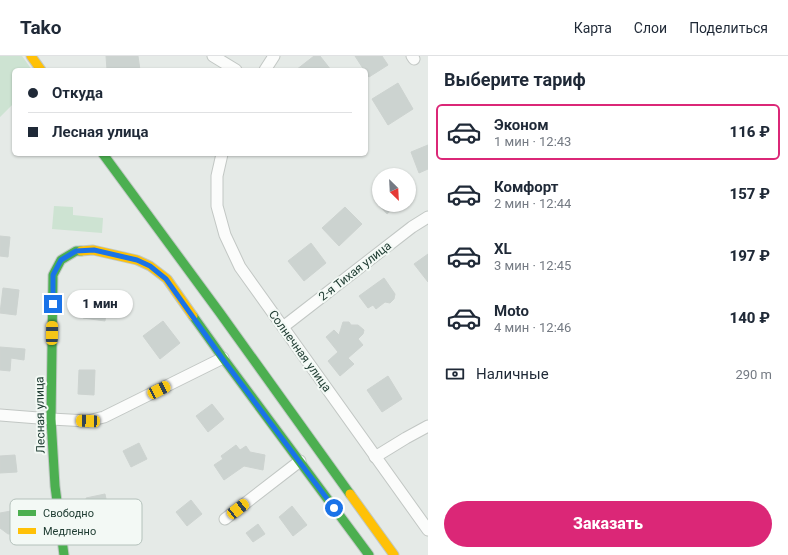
<!DOCTYPE html>
<html lang="ru">
<head>
<meta charset="utf-8">
<style>
  body { margin:0; font-family:Roboto,sans-serif; background:#f2f2f3; color:#1f2937; height:100vh; display:flex; flex-direction:column; font-size:15px; white-space:nowrap }
  * { box-sizing:border-box; margin:0 }
  p { font-size:13px; color:#747a83 }
  .icon { flex:none; width:22px; height:22px; fill:none; stroke:currentColor; stroke-width:2; stroke-linecap:round; stroke-linejoin:round }
  .map { position:relative; flex:1; overflow:hidden }
  .drawer { display:flex; flex-direction:column; background:#fff; width:360px }
  .drawer>* { flex:none }
  .banner { position:absolute; left:12px; top:12px; width:356px; height:88px; border-radius:6px; box-shadow:0 1px 3px #0004; display:grid; align-content:center; height:88px; padding:0 16px; background:#fff }
  .needle { width:26px; rotate:156deg }
  .fabs { position:absolute; left:372px; top:112px; display:grid; gap:8px }
  .fabs a { display:grid; place-items:center; width:44px; height:44px; border-radius:50%; background:#fff; box-shadow:0 1px 3px #0004; font-size:20px }
  .end { position:absolute; width:18px; height:18px; margin:-9px; border:5px solid #1a73e8; background:#fff; box-shadow:0 0 0 2px #fff }
  .from { border-radius:50% }
  .bubble { position:absolute; height:28px; border-radius:14px; background:#fff; box-shadow:0 1px 3px #0004; font-size:13px; font-weight:800; line-height:28px; text-align:center }
  .car { position:absolute; width:12px; height:24px; margin:-12px -6px; border-radius:5px; box-shadow:0 0 3px 1px #0007; background:linear-gradient(#f5c518 24%,#345 0 40%,#f5c518 0 76%,#345 0 86%,#f5c518 0) }
  .banner b { display:flex; align-items:center; gap:14px; height:38px; font-size:15px }
  .banner b+b { border-top:1px solid #e0e1e3 }
  .banner i { width:10px; height:10px; background:#1f2937 }
  ul { padding:0; list-style:none }
  li { display:flex; align-items:center; gap:12px; height:56px; margin:0 8px 6px; padding:0 8px; border:2px solid transparent; border-radius:6px }
  li div { flex:1 }
  li b { display:block; font-size:15px }
  li em { font-style:normal; font-weight:800 }
  li.selected { border-color:#db2777 }
  li>.icon { width:36px; height:36px; stroke-width:1.5 }
  h2 { padding:0 16px; font-size:18px; line-height:48px }
  .pay { display:flex; align-items:center; gap:10px; height:44px; padding:0 16px; font-size:15px }
  .pay p { margin-inline-start:auto }
  .button { display:flex; gap:8px; margin-top:auto; padding:8px 16px }
  .button a { flex:1; height:46px; border-radius:24px; background:#db2777; color:#fff; font-size:16px; font-weight:800; line-height:46px; text-align:center }
  header { display:flex; align-items:center; gap:24px; box-sizing:border-box; height:56px; padding:0 20px; background:#fff; border-bottom:1px solid #e0e1e3 }
  header strong { font-size:19px }
  nav { display:flex; gap:22px; margin-inline-start:auto; font-size:14px }
  main { display:flex; flex:1; min-height:0 }
  .map>svg:first-child { display:block }
  .green { fill:#cde3d2 }
  .building { fill:#ccd3d0; stroke:#cdd3d0 }
  .lines { fill:none; stroke-linecap:round; stroke-linejoin:round }
  .street-casing { stroke:#c2c7c4; stroke-width:13 }
  .fast-casing { stroke:#c0c8c4; stroke-width:11 }
  .slow-casing { stroke:#c0c8c4; stroke-width:11 }
  .street { stroke:#fbfcfb; stroke-width:11 }
  .fast { stroke:#4caf50; stroke-width:9 }
  .slow { stroke:#ffc107; stroke-width:9 }
  .route { stroke:#1a73e8; stroke-width:5 }
  .labels { text-anchor:middle; dominant-baseline:central; stroke-width:4; stroke-linejoin:round; paint-order:stroke }
  .street-label { font-size:12px; fill:#213e34; stroke:#f3f9f5 }
  .key { fill:#f3f9f5; stroke:#b4c1bb; stroke-width:1 }
  .key-label { font-size:11px; fill:#213e34 }
</style>
</head>
<body>
<header>
<strong>Tako</strong>
<nav><a>Карта</a><a>Слои</a><a>Поделиться</a></nav>
</header>
<main>
<div class="map">
<svg width="428" height="499" viewBox="0 0 428 499">
  <rect width="100%" height="100%" fill="#e5eae7"/>
  <g class="green">
    <path d="M0 0H22L32 14H14V47L0 61Z"/>
    <path d="M54 150 73 151V159L103 162 102 177 52 173Z"/>
  </g>
  <g class="building">
    <path d="M106 0H138L140 14H107Z"/>
    <path d="M314 0H320L331 14H296Z"/>
    <path d="M355 0H382L388 9 369 21 366 17V14H364Z"/>
    <path d="M398 27 413 53 388 69 372 43Z"/>
    <path d="M428 89V113L419 117 411 96Z"/>
    <path d="M379 149H397L387 158Z"/>
    <path d="M345 151 362 168 339 190 322 172Z"/>
    <path d="M0 180 10 181 8 201 0 200Z"/>
    <path d="M311 187 326 207 304 225 288 205Z"/>
    <path d="M428 198V226L414 208Z"/>
    <path d="M384 222 395 238 394 243 390 247 385 246 376 253 373 249 368 252 359 240Z"/>
    <path d="M3 232 19 234 16 259 0 257Z"/>
    <path d="M86 238 108 240 105 265 83 262Z"/>
    <path d="M163 265 180 287 160 303 143 280Z"/>
    <path d="M343 266H349L351 269H358L364 274 363 278 358 283 363 289 348 302 354 308 340 320 328 305 338 296 326 281 334 274 339 279Z"/>
    <path d="M0 291 25 293 24 304 11 302 10 315 0 314Z"/>
    <path d="M79 314H95L94 339 78 338Z"/>
    <path d="M388 320 402 343 382 356 367 334Z"/>
    <path d="M212 348 224 363 208 376 196 360Z"/>
    <path d="M139 387 147 403 131 411 123 395Z"/>
    <path d="M236 389 240 394 246 390 250 396 265 399 263 414 244 410 224 424 214 409 223 403 221 400Z"/>
    <path d="M15 399 17 416 0 417V400Z"/>
    <path d="M105 438 112 472 94 476 86 442Z"/>
    <path d="M191 444 202 458 187 470 176 456Z"/>
    <path d="M292 450 307 469 293 480 279 461Z"/>
    <path d="M22 453 24 465 33 464 35 478 21 480V477L8 478 0 472V457Z"/>
    <path d="M258 468 265 478 253 486 246 477Z"/>
  </g>
  <g class="lines">
    <defs>
      <g id="street">
        <path d="M213 0 236 14"/>
        <path d="M412 0 414 3"/>
        <path d="M265 14 274 0"/>
        <path d="M222 98 217 120V150L225 179 240 211 428 474"/>
        <path d="M283 271 412 171 428 161"/>
        <path d="M0 359 51 363 88 365 104 361 223 302"/>
        <path d="M375 401 406 382 428 370"/>
        <path d="M225 463 300 405"/>
      </g>
      <g id="fast">
        <path d="M103 98 220 257 350 438"/>
        <path d="M193 260 223 302 369 499"/>
        <path d="M64 499 55 430 51 363 53 219 61 204 76 195H81"/>
      </g>
      <g id="slow">
        <path d="M31 0 41 14"/>
        <path d="M81 195 93 194 137 204 150 210 167 223 193 260"/>
        <path d="M350 438 394 499"/>
      </g>
    </defs>
    <use href="#street" class="street-casing"/>
    <use href="#fast" class="fast-casing"/>
    <use href="#slow" class="slow-casing"/>
    <use href="#street" class="street"/>
    <use href="#fast" class="fast"/>
    <use href="#slow" class="slow"/>
  </g>
  <g class="lines">
    <path class="route" d="M53 248V219L61 204 76 195 94 194 137 204 150 210 166 223 222 302 334 452"/>
  </g>
  <g class="labels">
    <g class="street-label">
      <text transform="translate(355 215) rotate(-38)">2-я Тихая улица</text>
      <text transform="translate(300 295) rotate(54)">Солнечная улица</text>
      <text transform="translate(40 359) rotate(-91)">Лесная улица</text>
    </g>
  </g>
  <rect x="10" y="443" width="132" height="46" rx="6" class="key"/>
  <rect x="18" y="454" width="18" height="6" fill="#4caf50"/>
  <rect x="18" y="472" width="18" height="6" fill="#ffc107"/>
  <g class="key-label">
    <text x="43" y="461">Свободно</text>
    <text x="43" y="479">Медленно</text>
  </g>
</svg>
<div class="fabs">
<a><svg class="needle" viewBox="-14 -14 28 28"><path d="M0-13l5 13h-10z" fill="#e53935"/><path d="M0 13l5-13h-10z" fill="#747a83"/></svg></a>
</div>
<i class="end from" style="left:334px;top:452px"></i>
<i class="end" style="left:53px;top:248px"></i>
<div class="bubble" style="left:67px;top:234px;width:66px">1 мин</div>
<i class="car" style="left:52px;top:277px;rotate:1deg"></i>
<i class="car" style="left:159px;top:334px;rotate:63deg"></i>
<i class="car" style="left:88px;top:365px;rotate:272deg"></i>
<i class="car" style="left:238px;top:453px;rotate:52deg"></i>
<div class="banner">
<b><i class="from"></i>Откуда</b>
<b><i></i>Лесная улица</b>
</div>
</div>
<section class="drawer">
<h2>Выберите тариф</h2>
<ul>
<li class="selected"><svg class="icon" aria-label="car" viewBox="0 0 24 24"><path d="M5 17H2v-5l4-1 3-4h7l3 4 3 1v5h-3M9 17h6M6 11h13"/><circle cx="7" cy="17" r="2"/><circle cx="17" cy="17" r="2"/></svg><div><b>Эконом</b><p>1 мин · 12:43</p></div><em>116 ₽</em></li>
<li><svg class="icon" aria-label="car" viewBox="0 0 24 24"><path d="M5 17H2v-5l4-1 3-4h7l3 4 3 1v5h-3M9 17h6M6 11h13"/><circle cx="7" cy="17" r="2"/><circle cx="17" cy="17" r="2"/></svg><div><b>Комфорт</b><p>2 мин · 12:44</p></div><em>157 ₽</em></li>
<li><svg class="icon" aria-label="car" viewBox="0 0 24 24"><path d="M5 17H2v-5l4-1 3-4h7l3 4 3 1v5h-3M9 17h6M6 11h13"/><circle cx="7" cy="17" r="2"/><circle cx="17" cy="17" r="2"/></svg><div><b>XL</b><p>3 мин · 12:45</p></div><em>197 ₽</em></li>
<li><svg class="icon" aria-label="car" viewBox="0 0 24 24"><path d="M5 17H2v-5l4-1 3-4h7l3 4 3 1v5h-3M9 17h6M6 11h13"/><circle cx="7" cy="17" r="2"/><circle cx="17" cy="17" r="2"/></svg><div><b>Moto</b><p>4 мин · 12:46</p></div><em>140 ₽</em></li>
</ul>
<div class="pay"><svg class="icon" aria-label="cash" viewBox="0 0 24 24"><path d="M3 7h18v10H3z"/><circle cx="12" cy="12" r="2"/></svg>Наличные<p>290 m</p></div>
<div class="button"><a>Заказать</a></div>
</section>
</main>
</body>
</html>
